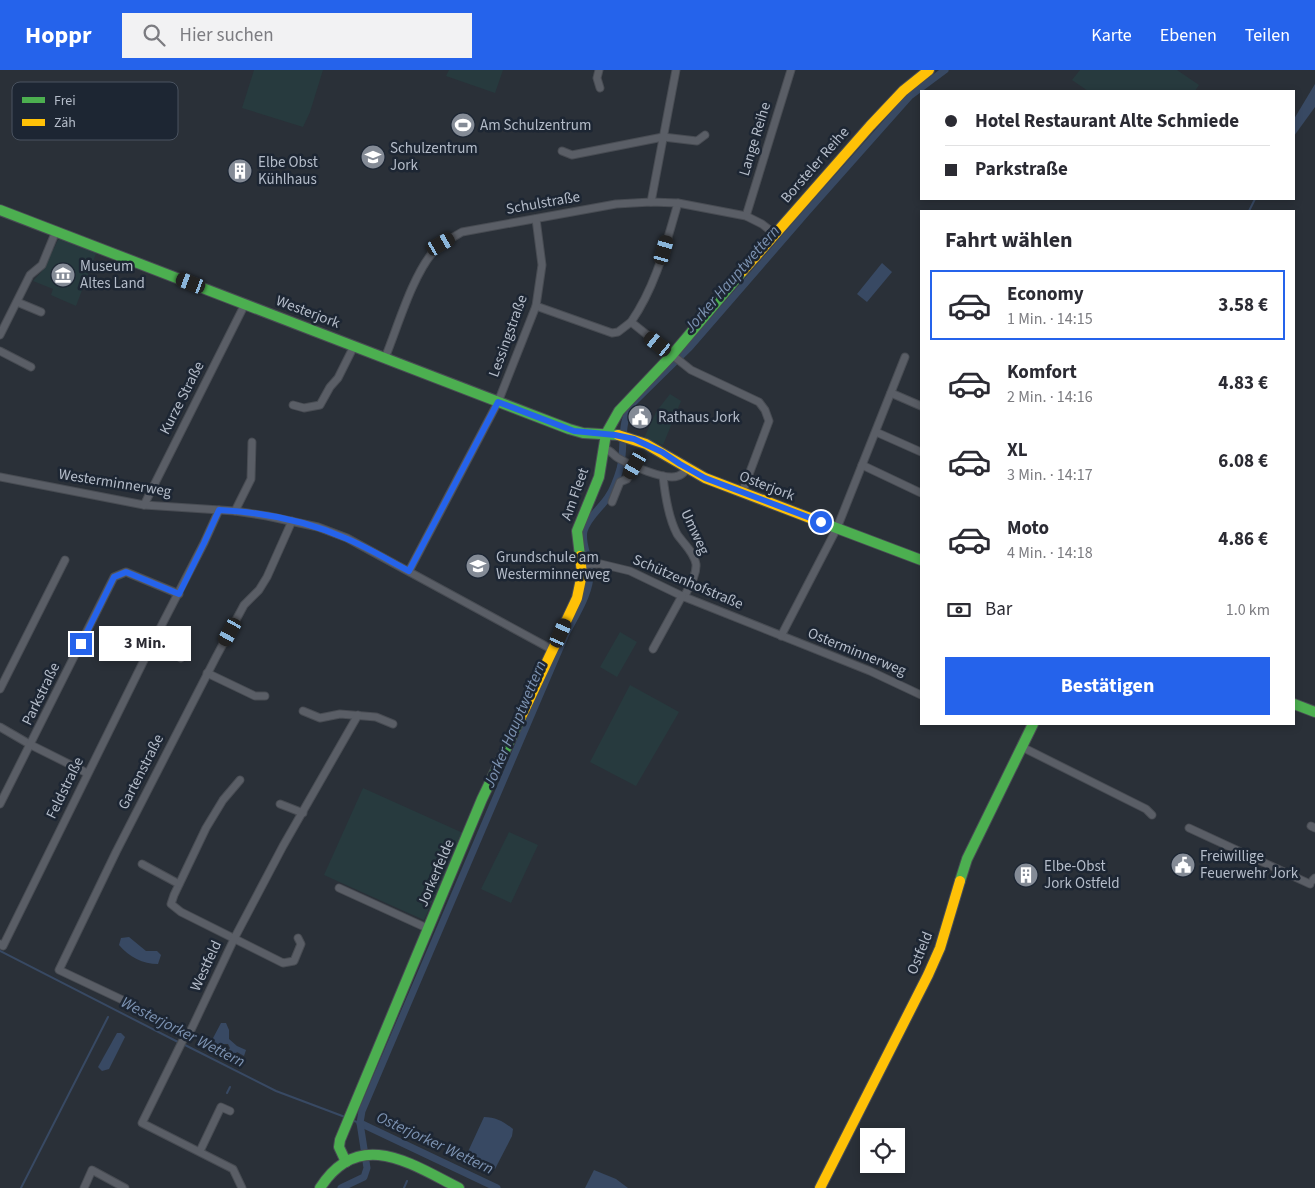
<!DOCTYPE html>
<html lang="de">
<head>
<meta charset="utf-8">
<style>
  body { margin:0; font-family:"Source Sans 3",sans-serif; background:#f2f2f3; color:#2b2b33; height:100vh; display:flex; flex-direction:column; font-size:19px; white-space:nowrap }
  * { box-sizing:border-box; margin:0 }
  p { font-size:16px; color:#7c7c81 }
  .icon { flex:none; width:28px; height:28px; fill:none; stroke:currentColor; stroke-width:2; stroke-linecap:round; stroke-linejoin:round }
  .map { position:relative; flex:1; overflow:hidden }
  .drawer { position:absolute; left:920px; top:140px; width:375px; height:515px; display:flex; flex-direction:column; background:#fff; border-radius:0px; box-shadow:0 2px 8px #0003 }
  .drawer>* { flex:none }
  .top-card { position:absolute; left:920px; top:20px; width:375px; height:110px; border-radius:0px; box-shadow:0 2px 8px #0003; display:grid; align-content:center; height:110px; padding:0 25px; background:#fff }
  .controls { position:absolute; left:860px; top:1058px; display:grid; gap:10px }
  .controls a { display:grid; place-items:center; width:45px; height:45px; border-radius:0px; background:#fff; box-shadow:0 2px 8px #0003; font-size:25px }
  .end { position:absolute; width:22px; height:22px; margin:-11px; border:6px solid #2563eb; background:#fff; box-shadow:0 0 0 2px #fff }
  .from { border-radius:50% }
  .bubble { position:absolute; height:35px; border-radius:0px; background:#fff; box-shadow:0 2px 8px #0003; font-size:16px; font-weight:700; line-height:35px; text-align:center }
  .car { position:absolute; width:15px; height:30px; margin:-15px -8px; border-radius:6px; box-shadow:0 0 4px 1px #0007; background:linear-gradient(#222 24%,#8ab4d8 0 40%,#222 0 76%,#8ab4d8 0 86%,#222 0) }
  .top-card b { display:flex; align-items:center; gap:18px; height:48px; font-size:19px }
  .top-card b+b { border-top:1px solid #e1e1e2 }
  .top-card i { width:12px; height:12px; background:#2b2b33 }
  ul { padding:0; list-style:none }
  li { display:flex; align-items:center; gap:15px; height:70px; margin:0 10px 8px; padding:0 15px; border:2px solid transparent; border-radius:0px }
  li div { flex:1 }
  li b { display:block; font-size:19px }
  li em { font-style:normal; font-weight:700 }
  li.active { border-color:#2563eb }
  li>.icon { width:45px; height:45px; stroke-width:1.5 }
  h2 { padding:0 25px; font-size:22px; line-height:60px }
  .pay { display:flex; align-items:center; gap:12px; height:55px; padding:0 25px; font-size:19px }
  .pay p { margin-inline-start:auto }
  .cta { display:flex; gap:10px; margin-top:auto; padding:10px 25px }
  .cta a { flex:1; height:58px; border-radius:0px; background:#2563eb; color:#fff; font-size:20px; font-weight:700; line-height:58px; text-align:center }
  header { display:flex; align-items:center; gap:30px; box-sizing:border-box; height:70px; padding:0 25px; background:#2563eb; color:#fff }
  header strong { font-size:24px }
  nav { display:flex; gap:28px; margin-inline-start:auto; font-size:18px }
  .search { width:350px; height:45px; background:#f2f2f3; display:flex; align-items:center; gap:12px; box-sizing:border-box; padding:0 18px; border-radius:0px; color:#7c7c81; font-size:19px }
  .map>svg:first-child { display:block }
  .green { fill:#273a3e }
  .water { fill:#384963 }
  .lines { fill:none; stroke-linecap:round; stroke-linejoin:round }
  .stream { stroke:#384963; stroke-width:2 }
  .canal { stroke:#384963; stroke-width:7 }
  .street-casing { stroke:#484c53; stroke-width:9 }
  .fast-casing { stroke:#484c53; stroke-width:12 }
  .slow-casing { stroke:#484c53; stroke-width:12 }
  .street { stroke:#5a5e66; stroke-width:7 }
  .fast { stroke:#4caf50; stroke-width:10 }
  .slow { stroke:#ffc107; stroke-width:10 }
  .route { stroke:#2563eb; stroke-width:6 }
  .labels { text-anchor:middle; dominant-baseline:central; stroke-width:5; stroke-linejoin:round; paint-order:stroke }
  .poi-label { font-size:15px; fill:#b4bcc9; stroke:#1d2633; text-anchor:start }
  .street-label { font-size:15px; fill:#b4bcc9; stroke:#1d2633 }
  .water-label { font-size:16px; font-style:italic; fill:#7c92b1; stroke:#1d2633 }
  .key { fill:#1d2633; stroke:#4a5360; stroke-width:1 }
  .key-label { font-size:14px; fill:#b4bcc9 }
</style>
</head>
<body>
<header>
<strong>Hoppr</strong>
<div class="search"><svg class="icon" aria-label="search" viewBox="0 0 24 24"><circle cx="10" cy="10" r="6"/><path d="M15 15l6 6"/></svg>Hier suchen</div>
<nav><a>Karte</a><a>Ebenen</a><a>Teilen</a></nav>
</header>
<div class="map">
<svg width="1315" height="1118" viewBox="0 0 1315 1118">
  <rect width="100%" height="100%" fill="#2a3038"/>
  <g class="green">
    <path d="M254 0H323L310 42 303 57 242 38Z"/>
    <path d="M449 0H503L495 23 446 6Z"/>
    <path d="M1080 0H1177L1199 15 1195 21H1088L1072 10Z"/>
    <path d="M64 169 97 181 76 236 51 225 53 219 33 211 43 200 58 170Z"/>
    <path d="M670 324 681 331 663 375 644 368 656 342Z"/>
    <path d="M620 562 637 572 617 607 600 597Z"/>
    <path d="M630 615 679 642 636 716 590 692Z"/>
    <path d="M363 718 463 763 424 850 324 805Z"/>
    <path d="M509 762 538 775 511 833 481 819Z"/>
  </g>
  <g class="water">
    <path d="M1315 14V37L1294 66V49Z"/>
    <path d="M882 193 892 202 867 232 857 224Z"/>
    <path d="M129 867 146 881H157L161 885 158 894C143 894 129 887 119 875L121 868Z"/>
    <path d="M221 953H226L229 960V969L237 976 246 980 244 986 237 982 233 987 226 985 230 978 228 974H222L218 979 212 974V970Z"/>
    <path d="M117 963H121L125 967 109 999 102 1001 98 997Z"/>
    <path d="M484 1047C496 1047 504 1052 513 1059L512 1066 495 1099 466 1086Z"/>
    <path d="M594 1100 616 1109 628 1118H585Z"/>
  </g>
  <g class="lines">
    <g class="stream">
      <path d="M1249 141 1255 129"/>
      <path d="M0 881 178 972"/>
      <path d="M183 974 276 1021 345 1047"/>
      <path d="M227 1023 230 1017"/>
      <path d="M351 1050 360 1053"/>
      <path d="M21 1118 108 947"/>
      <path d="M404 1118 407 1111"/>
    </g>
    <g class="canal">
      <path d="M360 1053 497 1118"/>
      <path d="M341 1118 364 1107 367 1098 360 1053 362 1041 565 566C575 546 592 522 590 499 589 486 581 473 584 461 588 447 601 438 608 427 614 418 617 409 620 399 626 375 618 353 634 332L690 277 807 142 910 26 945 0"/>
    </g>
    <defs>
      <g id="street">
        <path d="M599 0 597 8 600 18"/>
        <path d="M562 81 572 85 663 67 697 71 705 65"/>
        <path d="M651 132 676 0"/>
        <path d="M678 133C666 174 656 216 631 252L691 300 759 332 765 340 769 351 742 423"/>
        <path d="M746 146 791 0"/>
        <path d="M17 232 41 242"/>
        <path d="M536 236 612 263 618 262 631 252"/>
        <path d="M0 265 30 205 42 195 56 161"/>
        <path d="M0 281 31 297"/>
        <path d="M385 288C398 256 412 207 433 182 441 173 452 168 462 162L616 134 651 132 678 133 746 146 762 154 775 164"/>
        <path d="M891 323 921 336"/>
        <path d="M293 335 304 338 320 335 330 317 338 308 354 276"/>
        <path d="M876 362 921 382"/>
        <path d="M605 379C611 380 613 385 618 388 630 395 665 411 678 406 683 405 684 402 687 398"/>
        <path d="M862 395 921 423"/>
        <path d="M663 406C665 425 668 447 677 464 683 473 694 482 696 494 697 505 689 517 684 527"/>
        <path d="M0 407 144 435 235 441 267 446 318 457 347 468 553 580"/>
        <path d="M612 432 620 412 627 409 635 395"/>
        <path d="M144 435 245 234"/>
        <path d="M235 441 251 409 252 372"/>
        <path d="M582 494H601L630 501 682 526 870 601 921 625"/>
        <path d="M409 501 498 332 536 236 542 195 536 149"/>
        <path d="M781 566 837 458 905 287"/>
        <path d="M153 572 181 588"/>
        <path d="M653 579 682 526"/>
        <path d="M207 603 255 626H265"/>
        <path d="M0 619 65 490"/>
        <path d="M303 641 320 648 340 644 376 647 393 654"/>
        <path d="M0 657 31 675 87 703"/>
        <path d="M1022 677 1146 739 1152 745"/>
        <path d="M240 710 223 730 206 758 174 825 171 834 181 842 283 893 294 891 301 874 298 868"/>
        <path d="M0 734 114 507 126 502 179 524"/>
        <path d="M280 734 303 743"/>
        <path d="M1311 756 1315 758"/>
        <path d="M1189 758 1310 814"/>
        <path d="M142 794 179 814"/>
        <path d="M1313 810 1315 808"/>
        <path d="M339 818 429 859"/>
        <path d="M0 874 3 876 153 572 204 473 219 440"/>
        <path d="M131 934 59 900 116 782 216 587 244 535 259 520 267 507 292 451"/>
        <path d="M200 1081 221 1037 230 1041"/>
        <path d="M84 1118 92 1100 125 1118"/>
        <path d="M242 1118 233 1099 142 1053 179 978 185 966 190 962 235 867 283 776 358 645"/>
      </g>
      <g id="fast">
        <path d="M0 140 569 359 583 363 618 365"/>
        <path d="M810 448 921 490"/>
        <path d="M580 486 577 461 599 407 606 364 619 341 672 285 742 202"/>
        <path d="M1294 634 1315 642"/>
        <path d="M960 811 967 789 1033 654"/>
        <path d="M346 1092 339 1077 340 1070 482 729 521 647"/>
        <path d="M320 1118C359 1057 411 1094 459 1118"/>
      </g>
      <g id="slow">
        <path d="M742 202 870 56 903 21 929 0"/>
        <path d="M618 365 646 374 705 408 810 448"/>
        <path d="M521 647 577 528 582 504 580 486"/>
        <path d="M820 1118 928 905 940 878 960 811"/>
      </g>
    </defs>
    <use href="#street" class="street-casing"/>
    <use href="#fast" class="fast-casing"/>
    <use href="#slow" class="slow-casing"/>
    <use href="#street" class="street"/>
    <use href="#fast" class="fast"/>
    <use href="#slow" class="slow"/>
  </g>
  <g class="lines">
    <path class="route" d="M81 574 114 507 126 502 179 524 204 473 219 440C261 442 306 451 345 468 367 477 388 490 409 501L498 332 574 361 615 365 634 369 662 382 680 394 705 408 821 452"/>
  </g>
  <defs>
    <symbol id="stadium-disc" viewBox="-11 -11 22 22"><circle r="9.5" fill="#848b96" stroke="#1d2633"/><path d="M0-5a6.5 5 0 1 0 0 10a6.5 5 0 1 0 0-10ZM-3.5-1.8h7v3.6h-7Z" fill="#fff"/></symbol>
    <symbol id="school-disc" viewBox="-11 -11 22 22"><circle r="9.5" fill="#848b96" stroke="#1d2633"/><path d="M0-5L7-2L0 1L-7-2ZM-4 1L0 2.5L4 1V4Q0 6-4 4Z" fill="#fff"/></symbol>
    <symbol id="building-disc" viewBox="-11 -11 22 22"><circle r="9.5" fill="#848b96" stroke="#1d2633"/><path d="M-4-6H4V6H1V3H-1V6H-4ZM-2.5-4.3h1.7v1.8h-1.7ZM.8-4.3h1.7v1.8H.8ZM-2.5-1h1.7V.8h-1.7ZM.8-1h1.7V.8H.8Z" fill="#fff"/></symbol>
    <symbol id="museum-disc" viewBox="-11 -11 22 22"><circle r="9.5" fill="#848b96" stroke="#1d2633"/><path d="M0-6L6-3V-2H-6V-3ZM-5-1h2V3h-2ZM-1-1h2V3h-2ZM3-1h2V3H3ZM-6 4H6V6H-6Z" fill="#fff"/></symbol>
    <symbol id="civic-disc" viewBox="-11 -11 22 22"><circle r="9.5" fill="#848b96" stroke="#1d2633"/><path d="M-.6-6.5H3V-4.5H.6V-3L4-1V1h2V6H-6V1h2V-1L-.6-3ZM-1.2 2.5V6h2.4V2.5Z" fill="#fff"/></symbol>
  </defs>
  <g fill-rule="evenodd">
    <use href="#stadium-disc" x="449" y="41" width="28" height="28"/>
    <use href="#school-disc" x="359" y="73" width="28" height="28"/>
    <use href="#building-disc" x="226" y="87" width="28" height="28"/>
    <use href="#museum-disc" x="49" y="191" width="28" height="28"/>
    <use href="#civic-disc" x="626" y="333" width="28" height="28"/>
    <use href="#school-disc" x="464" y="482" width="28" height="28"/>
    <use href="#civic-disc" x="1169" y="781" width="28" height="28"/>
    <use href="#building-disc" x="1012" y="791" width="28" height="28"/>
  </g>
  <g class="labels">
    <g class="poi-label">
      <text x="480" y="55">Am Schulzentrum</text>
      <text x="390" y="78">Schulzentrum<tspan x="390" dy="17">Jork</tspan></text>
      <text x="258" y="92">Elbe Obst<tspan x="258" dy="17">Kühlhaus</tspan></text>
      <text x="80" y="196">Museum<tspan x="80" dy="17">Altes Land</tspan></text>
      <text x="658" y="347">Rathaus Jork</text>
      <text x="496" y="487">Grundschule am<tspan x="496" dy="17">Westerminnerweg</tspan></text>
      <text x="1200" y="786">Freiwillige<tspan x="1200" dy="17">Feuerwehr Jork</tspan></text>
      <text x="1044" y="796">Elbe-Obst<tspan x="1044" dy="17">Jork Ostfeld</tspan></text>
    </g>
    <g class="street-label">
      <text transform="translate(755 69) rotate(-73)">Lange Reihe</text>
      <text transform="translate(815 95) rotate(-49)">Borsteler Reihe</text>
      <text transform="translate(543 133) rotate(-10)">Schulstraße</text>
      <text transform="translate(308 242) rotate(21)">Westerjork</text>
      <text transform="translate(508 266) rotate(-70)">Lessingstraße</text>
      <text transform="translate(182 328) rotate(-63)">Kurze Straße</text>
      <text transform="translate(115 413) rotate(9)">Westerminnerweg</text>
      <text transform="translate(767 416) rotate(21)">Osterjork</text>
      <text transform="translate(575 424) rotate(-70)">Am Fleet</text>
      <text transform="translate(695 462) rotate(65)">Umweg</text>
      <text transform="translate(688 512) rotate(23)">Schützenhofstraße</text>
      <text transform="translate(857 582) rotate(22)">Osterminnerweg</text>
      <text transform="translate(41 624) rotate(-64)">Parkstraße</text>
      <text transform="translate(141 702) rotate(-63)">Gartenstraße</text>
      <text transform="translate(65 718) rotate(-64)">Feldstraße</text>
      <text transform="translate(436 803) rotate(-67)">Jorkerfelde</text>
      <text transform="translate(920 883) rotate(-68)">Ostfeld</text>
      <text transform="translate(206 896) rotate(-65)">Westfeld</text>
    </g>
    <g class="water-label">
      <text transform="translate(732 209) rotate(-49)">Jorker Hauptwettern</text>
      <text transform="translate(515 654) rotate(-67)">Jorker Hauptwettern</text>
      <text transform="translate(183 962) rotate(27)">Westerjorker Wettern</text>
      <text transform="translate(435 1073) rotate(25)">Osterjorker Wettern</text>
    </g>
  </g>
  <rect x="12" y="12" width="166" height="58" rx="8" class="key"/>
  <rect x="22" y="27" width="23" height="6" fill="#4caf50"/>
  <rect x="22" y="49" width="23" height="7" fill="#ffc107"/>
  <g class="key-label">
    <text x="54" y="35">Frei</text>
    <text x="54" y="57">Zäh</text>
  </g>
</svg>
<div class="controls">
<a><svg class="icon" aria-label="locate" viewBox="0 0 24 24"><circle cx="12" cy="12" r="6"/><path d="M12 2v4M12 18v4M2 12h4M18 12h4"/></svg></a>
</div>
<i class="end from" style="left:821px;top:452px"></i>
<i class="end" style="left:81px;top:574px"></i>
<div class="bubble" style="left:99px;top:556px;width:92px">3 Min.</div>
<i class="car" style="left:441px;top:174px;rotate:60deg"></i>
<i class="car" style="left:664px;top:180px;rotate:16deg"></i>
<i class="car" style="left:191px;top:213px;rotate:291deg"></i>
<i class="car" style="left:658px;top:274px;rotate:309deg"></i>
<i class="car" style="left:635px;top:395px;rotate:210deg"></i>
<i class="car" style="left:230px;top:562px;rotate:209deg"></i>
<i class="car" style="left:561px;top:563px;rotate:24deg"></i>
<div class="top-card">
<b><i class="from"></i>Hotel Restaurant Alte Schmiede</b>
<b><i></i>Parkstraße</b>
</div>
<section class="drawer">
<h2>Fahrt wählen</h2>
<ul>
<li class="active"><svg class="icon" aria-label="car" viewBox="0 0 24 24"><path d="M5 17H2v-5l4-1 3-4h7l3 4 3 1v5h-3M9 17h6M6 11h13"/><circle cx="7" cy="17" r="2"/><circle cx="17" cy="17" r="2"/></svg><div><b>Economy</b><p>1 Min. · 14:15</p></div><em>3.58 €</em></li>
<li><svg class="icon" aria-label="car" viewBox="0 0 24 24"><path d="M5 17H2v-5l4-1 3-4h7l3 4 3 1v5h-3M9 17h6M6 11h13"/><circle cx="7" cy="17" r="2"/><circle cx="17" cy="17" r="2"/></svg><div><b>Komfort</b><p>2 Min. · 14:16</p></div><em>4.83 €</em></li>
<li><svg class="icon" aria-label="car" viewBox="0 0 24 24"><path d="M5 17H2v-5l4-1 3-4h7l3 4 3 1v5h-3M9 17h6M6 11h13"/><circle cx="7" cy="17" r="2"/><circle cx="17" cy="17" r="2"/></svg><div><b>XL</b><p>3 Min. · 14:17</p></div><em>6.08 €</em></li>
<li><svg class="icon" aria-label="car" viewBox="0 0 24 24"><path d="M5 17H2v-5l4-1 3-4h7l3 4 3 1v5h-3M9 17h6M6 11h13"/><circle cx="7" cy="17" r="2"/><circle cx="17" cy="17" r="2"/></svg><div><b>Moto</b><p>4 Min. · 14:18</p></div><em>4.86 €</em></li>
</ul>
<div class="pay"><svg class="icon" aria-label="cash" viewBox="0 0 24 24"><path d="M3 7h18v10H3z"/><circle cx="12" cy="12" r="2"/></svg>Bar<p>1.0 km</p></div>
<div class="cta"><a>Bestätigen</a></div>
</section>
</div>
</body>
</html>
